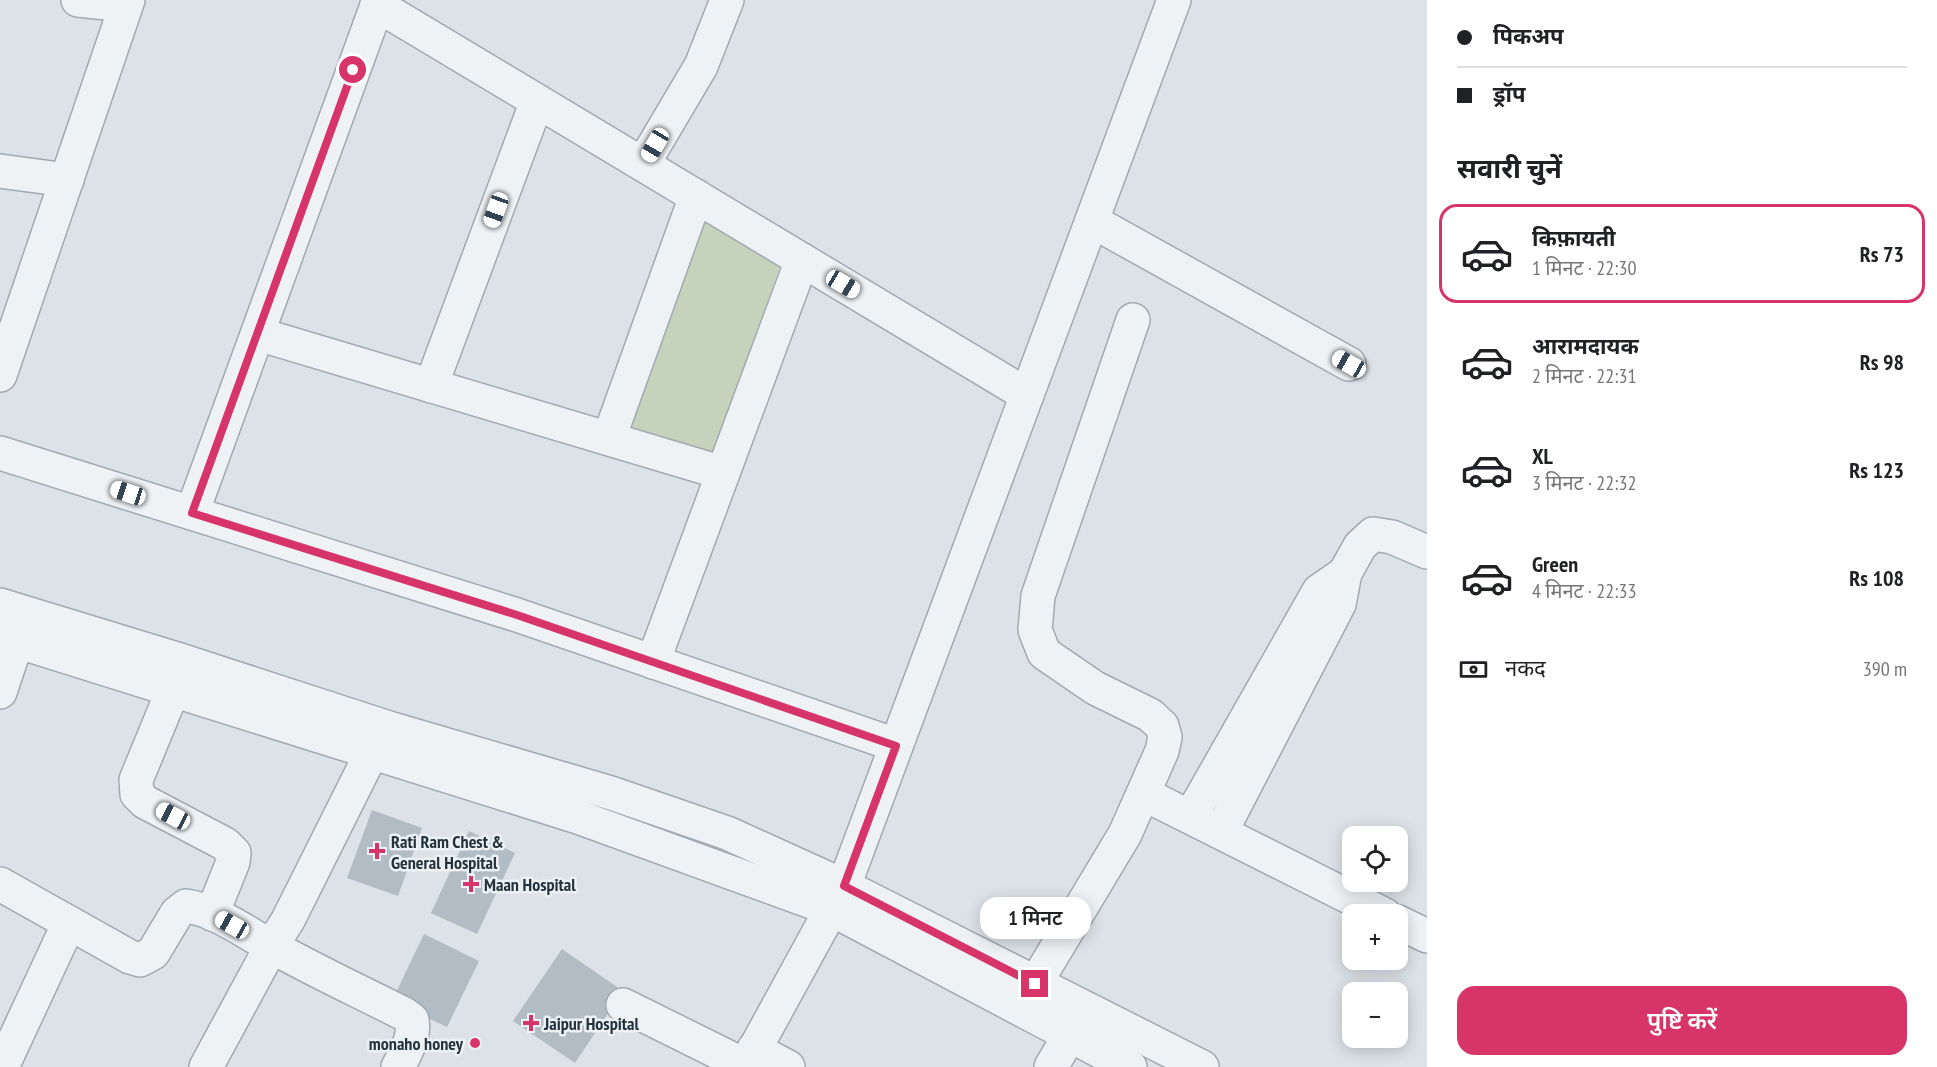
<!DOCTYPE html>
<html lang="hi">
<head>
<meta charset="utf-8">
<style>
  body { margin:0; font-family:"PT Sans Narrow","Noto Sans Devanagari",sans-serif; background:#f6f6f6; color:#202124; height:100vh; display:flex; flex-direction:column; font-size:22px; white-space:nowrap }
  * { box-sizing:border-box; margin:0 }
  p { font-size:20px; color:#757577 }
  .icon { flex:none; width:33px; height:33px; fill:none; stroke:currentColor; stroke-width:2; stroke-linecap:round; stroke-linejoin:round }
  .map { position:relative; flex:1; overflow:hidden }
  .drawer { display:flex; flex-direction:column; background:#fff; width:510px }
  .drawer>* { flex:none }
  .banner { display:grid; align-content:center; height:132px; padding:0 30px; background:#fff }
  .controls { position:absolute; left:1342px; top:826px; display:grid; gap:12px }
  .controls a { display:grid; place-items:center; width:66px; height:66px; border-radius:12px; background:#fff; box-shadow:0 3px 15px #0003; font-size:30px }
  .end { position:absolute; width:27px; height:27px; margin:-14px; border:8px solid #d7356a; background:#fff; box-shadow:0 0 0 3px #fff }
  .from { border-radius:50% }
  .bubble { position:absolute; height:42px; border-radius:18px; background:#fff; box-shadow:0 3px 15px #0003; font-size:20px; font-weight:600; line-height:42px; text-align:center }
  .car { position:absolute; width:18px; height:36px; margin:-18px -9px; border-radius:8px; box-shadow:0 0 4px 2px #0007; background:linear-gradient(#fff 24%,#345 0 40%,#fff 0 76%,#345 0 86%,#fff 0) }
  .banner b { display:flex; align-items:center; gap:21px; height:57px; font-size:22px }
  .banner b+b { border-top:2px solid #e0e0e0 }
  .banner i { width:15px; height:15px; background:#202124 }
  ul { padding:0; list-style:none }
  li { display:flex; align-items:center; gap:18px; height:99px; margin:0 12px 9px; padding:0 18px; border:3px solid transparent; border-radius:18px }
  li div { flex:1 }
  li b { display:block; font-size:22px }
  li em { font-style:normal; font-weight:600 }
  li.on { border-color:#d7356a }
  li>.icon { width:54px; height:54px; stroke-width:1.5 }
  h2 { padding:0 30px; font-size:27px; line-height:72px }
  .pay { display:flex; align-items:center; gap:15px; height:66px; padding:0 30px; font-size:22px }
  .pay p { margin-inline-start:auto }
  .cta { display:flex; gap:12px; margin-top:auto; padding:12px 30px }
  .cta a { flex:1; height:69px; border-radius:18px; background:#d7356a; color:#fff; font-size:24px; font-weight:600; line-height:69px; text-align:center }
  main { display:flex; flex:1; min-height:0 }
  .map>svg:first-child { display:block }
  .green { fill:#c5d2bc }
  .building { fill:#b2bcc4 }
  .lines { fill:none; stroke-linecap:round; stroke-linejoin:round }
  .minor-casing { stroke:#a1aab1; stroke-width:36 }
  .minor { stroke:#eef2f5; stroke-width:33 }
  .route { stroke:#d7356a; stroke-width:8 }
  .poi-dot { fill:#d7356a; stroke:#ebf1f5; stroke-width:2 }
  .labels { text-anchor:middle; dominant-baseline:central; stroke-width:5; stroke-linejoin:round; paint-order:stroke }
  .poi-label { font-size:18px; font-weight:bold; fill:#24323e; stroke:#ebf1f5; text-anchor:start }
</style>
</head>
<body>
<main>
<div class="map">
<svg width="1427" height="1067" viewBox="0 0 1427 1067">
  <rect width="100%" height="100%" fill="#dce2e7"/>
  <path class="green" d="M700 213 781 263 714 456 625 427Z"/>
  <g class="building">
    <path d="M372 810 422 828 398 896 347 878Z"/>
    <path d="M469 831 515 853 477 934 431 913Z"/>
    <path d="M424 934 479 961 447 1027 392 1001Z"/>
    <path d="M562 949 623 991 575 1063 513 1021Z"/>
  </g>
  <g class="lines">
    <defs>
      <g id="minor">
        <path d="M78 0 126 5"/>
        <path d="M377 5 1027 395"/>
        <path d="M643 164 701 66 727 0"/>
        <path d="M0 171 67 180"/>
        <path d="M1092 221 1349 364"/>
        <path d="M258 334 723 473"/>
        <path d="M0 375 128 0"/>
        <path d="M431 386 537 101"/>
        <path d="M609 438 696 196"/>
        <path d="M0 453 517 615 896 745"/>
        <path d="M192 513 379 0"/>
        <path d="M1345 573 1360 546 1373 534 1392 537 1427 552"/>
        <path d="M0 605 180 660 389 728 611 793 727 833 844 886 1202 1067"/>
        <path d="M0 636 578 817 831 909 1130 1067"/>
        <path d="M653 662 802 260"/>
        <path d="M173 690 136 780 137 794 145 802 225 844 234 853 233 862 212 914"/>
        <path d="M0 692 24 620"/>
        <path d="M1144 794 1385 915"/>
        <path d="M1191 816 1319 591 1345 573 1339 604 1221 832"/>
        <path d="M0 884 130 957 140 960 153 953 177 913 186 906C216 910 243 931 269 945 313 970 359 991 404 1014L412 1020C415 1037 406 1052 398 1067"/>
        <path d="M1398 922 1427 936"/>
        <path d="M1026 1002 1035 984 1125 834 1162 751 1165 737 1162 726 1150 715 1095 688 1044 653 1035 630 1038 596 1133 320"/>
        <path d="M623 1005 746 1066"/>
        <path d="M754 1049 788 1067"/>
        <path d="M2 1067 69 923"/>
        <path d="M206 1067 271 947 288 920 372 752"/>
        <path d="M745 1067 844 886 1174 0"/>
        <path d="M1051 1067 1070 1035"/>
      </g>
    </defs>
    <use href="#minor" class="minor-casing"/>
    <use href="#minor" class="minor"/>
  </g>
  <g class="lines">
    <path class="route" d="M353 70 192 513 517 615 896 746 844 886 1035 984"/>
  </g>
  <g class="poi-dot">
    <path d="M374 842h6v6h6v6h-6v6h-6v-6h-6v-6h6z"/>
    <path d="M468 875h6v6h6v6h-6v6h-6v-6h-6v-6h6z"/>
    <path d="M528 1014h6v6h6v6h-6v6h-6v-6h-6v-6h6z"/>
    <circle cx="475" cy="1043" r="6"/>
  </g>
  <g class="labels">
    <g class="poi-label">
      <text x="391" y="841">Rati Ram Chest &amp;<tspan x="391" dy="21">General Hospital</tspan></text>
      <text x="484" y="884">Maan Hospital</text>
      <text x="544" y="1023">Jaipur Hospital</text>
      <text x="463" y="1043" text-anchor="end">monaho honey</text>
    </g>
  </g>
</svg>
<div class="controls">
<a><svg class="icon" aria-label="locate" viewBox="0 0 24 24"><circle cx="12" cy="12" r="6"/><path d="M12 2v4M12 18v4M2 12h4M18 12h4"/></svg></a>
<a>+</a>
<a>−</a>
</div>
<i class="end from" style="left:353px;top:70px"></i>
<i class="end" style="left:1035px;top:984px"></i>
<div class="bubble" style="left:980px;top:897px;width:111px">1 मिनट</div>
<i class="car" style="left:655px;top:145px;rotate:210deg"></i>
<i class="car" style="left:496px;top:210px;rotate:200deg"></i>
<i class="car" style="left:843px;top:284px;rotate:121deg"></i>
<i class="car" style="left:1349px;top:364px;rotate:299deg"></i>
<i class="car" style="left:128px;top:493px;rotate:288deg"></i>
<i class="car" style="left:173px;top:816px;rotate:298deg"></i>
<i class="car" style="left:232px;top:925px;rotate:299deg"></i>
</div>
<section class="drawer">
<div class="banner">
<b><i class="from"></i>पिकअप</b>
<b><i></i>ड्रॉप</b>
</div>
<h2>सवारी चुनें</h2>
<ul>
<li class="on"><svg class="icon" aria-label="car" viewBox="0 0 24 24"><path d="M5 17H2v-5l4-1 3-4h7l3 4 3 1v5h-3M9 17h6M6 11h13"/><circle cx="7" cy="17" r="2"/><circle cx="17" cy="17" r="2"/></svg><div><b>किफ़ायती</b><p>1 मिनट · 22:30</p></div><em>Rs 73</em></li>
<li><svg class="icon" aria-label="car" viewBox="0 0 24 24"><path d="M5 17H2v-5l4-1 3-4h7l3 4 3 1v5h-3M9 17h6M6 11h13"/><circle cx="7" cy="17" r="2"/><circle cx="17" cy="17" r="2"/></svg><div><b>आरामदायक</b><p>2 मिनट · 22:31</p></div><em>Rs 98</em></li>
<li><svg class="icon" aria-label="car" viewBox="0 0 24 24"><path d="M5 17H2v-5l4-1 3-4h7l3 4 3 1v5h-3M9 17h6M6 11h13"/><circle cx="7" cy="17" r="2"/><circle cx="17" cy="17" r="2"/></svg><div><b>XL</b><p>3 मिनट · 22:32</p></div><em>Rs 123</em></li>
<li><svg class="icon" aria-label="car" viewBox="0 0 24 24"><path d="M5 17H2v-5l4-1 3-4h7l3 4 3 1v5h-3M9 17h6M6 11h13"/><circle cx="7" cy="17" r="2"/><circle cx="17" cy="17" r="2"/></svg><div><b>Green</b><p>4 मिनट · 22:33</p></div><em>Rs 108</em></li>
</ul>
<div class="pay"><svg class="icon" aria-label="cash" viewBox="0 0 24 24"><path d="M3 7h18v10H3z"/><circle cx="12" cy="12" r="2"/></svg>नकद<p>390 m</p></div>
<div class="cta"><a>पुष्टि करें</a></div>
</section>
</main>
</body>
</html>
